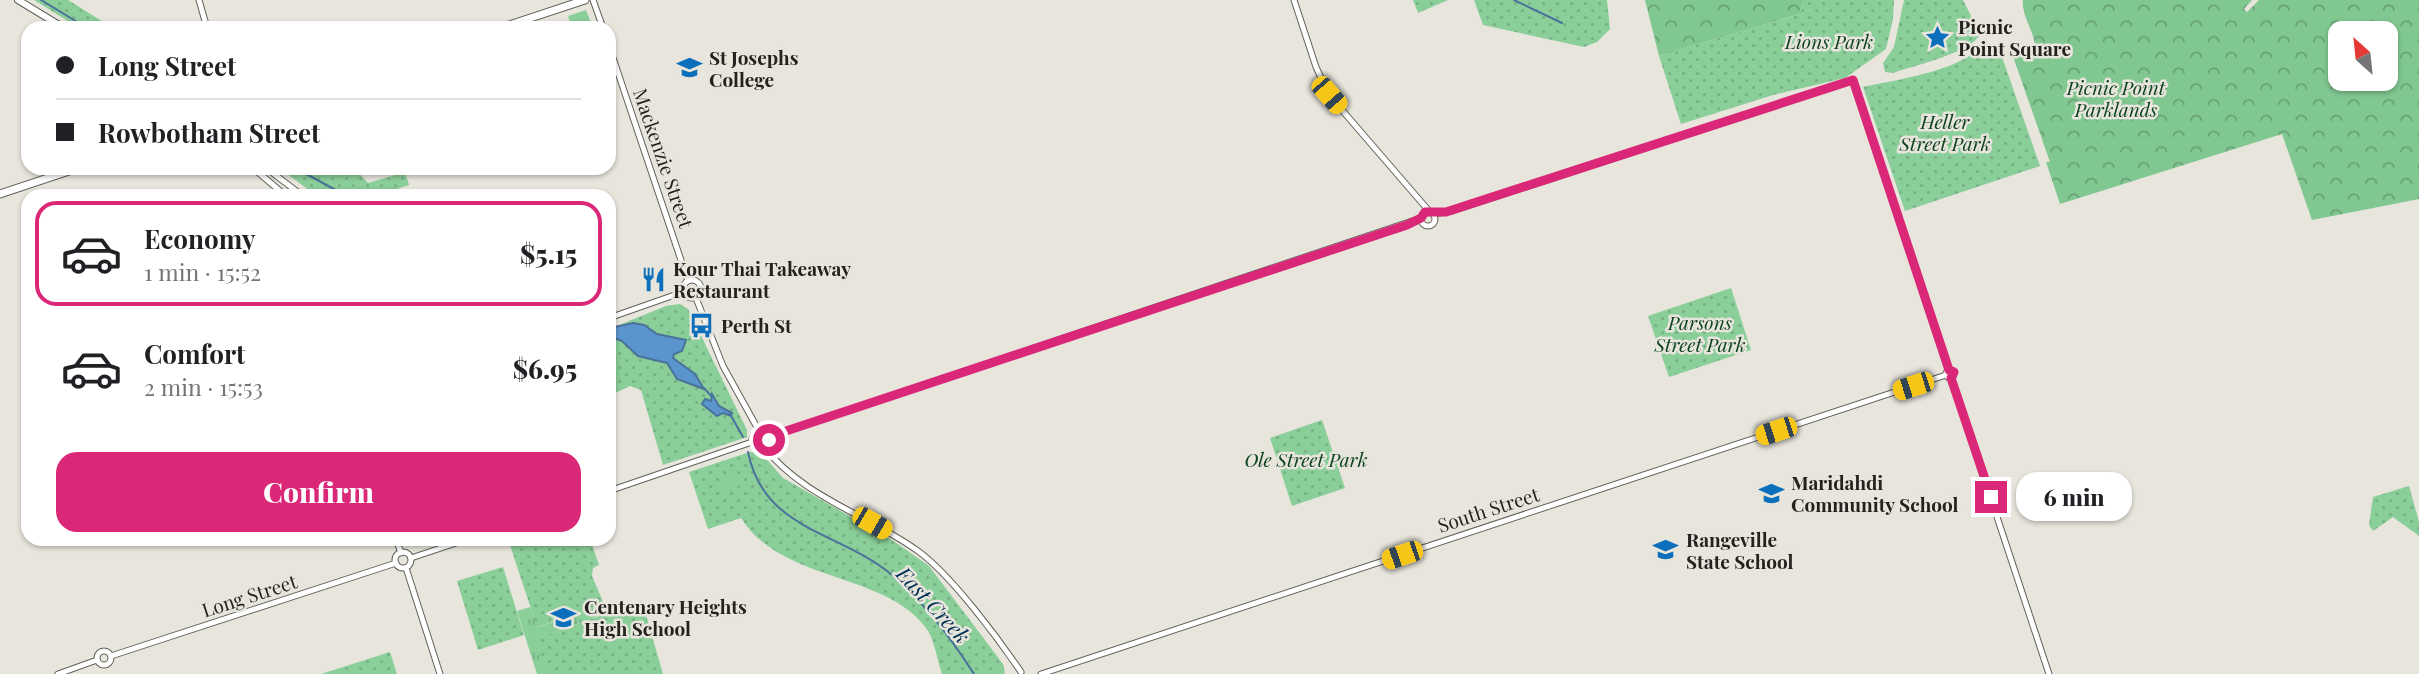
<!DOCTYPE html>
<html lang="en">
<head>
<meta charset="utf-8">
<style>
  body { margin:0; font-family:"Playfair Display",serif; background:#f6f6f6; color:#202124; height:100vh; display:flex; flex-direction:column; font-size:26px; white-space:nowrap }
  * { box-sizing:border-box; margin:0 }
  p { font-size:23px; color:#757577 }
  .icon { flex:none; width:38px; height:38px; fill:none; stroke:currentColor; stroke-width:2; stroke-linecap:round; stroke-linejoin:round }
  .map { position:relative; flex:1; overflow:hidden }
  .side { position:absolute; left:21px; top:189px; width:595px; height:357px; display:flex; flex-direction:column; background:#fff; border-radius:21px; box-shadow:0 2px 5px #0004 }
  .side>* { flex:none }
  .guide { position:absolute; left:21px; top:21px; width:595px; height:154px; border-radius:21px; box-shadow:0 2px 5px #0004; display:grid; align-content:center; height:154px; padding:0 35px; background:#fff }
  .needle { width:46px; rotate:333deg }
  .tools { position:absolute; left:2328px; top:21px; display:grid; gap:14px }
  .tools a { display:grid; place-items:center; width:70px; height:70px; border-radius:14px; background:#fff; box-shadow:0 2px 5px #0004; font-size:35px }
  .end { position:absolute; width:32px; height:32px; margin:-16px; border:9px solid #db2777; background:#fff; box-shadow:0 0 0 4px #fff }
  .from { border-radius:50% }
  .bubble { position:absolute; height:49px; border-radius:21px; background:#fff; box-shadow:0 2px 5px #0004; font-size:23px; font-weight:800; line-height:49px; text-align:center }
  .car { position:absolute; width:21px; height:42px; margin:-21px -10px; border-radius:9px; box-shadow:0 0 5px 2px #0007; background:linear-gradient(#f5c518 24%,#345 0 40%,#f5c518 0 76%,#345 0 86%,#f5c518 0) }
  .guide b { display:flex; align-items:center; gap:24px; height:66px; font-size:26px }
  .guide b+b { border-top:2px solid #e0e0e0 }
  .guide i { width:18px; height:18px; background:#202124 }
  ul { padding:12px 0 0; list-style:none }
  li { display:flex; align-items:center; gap:21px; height:105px; margin:0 14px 10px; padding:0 21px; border:4px solid transparent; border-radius:21px }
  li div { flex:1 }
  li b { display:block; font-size:26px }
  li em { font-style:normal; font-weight:800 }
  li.selected { border-color:#db2777 }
  li>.icon { width:63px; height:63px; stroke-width:1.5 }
  .button { display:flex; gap:14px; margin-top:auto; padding:14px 35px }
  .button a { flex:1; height:80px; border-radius:21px; background:#db2777; color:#fff; font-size:28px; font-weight:800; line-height:80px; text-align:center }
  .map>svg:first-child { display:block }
  .grass { fill:url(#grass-tufts) }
  .forest { fill:url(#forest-crowns); fill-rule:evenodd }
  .park { fill:url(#park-dots) }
  .pitch { fill:#8ace9a }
  .water { fill:#5a95ce; stroke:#4a729a; stroke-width:2 }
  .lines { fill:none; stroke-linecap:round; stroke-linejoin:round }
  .stream { stroke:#4a729a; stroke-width:2 }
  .secondary-casing { stroke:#626159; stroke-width:7 }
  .primary-casing { stroke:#626159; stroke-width:8 }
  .highway-casing { stroke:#626159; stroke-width:9 }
  .secondary { stroke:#fff; stroke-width:5 }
  .primary { stroke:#fff; stroke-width:6 }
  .highway { stroke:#fff; stroke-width:7 }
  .route { stroke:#db2777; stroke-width:9 }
  .labels { text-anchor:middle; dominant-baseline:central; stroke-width:5; stroke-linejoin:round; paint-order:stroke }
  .poi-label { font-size:19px; font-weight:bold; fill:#23221f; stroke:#e7e5dc; text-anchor:start }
  .park-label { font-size:19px; font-style:italic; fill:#0d4320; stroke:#e7e5dc }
  .street-label { font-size:19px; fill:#23221f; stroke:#e7e5dc }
  .water-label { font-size:21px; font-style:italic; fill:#012f54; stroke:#e7e5dc }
</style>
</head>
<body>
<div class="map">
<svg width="2419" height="674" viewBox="0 0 2419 674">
  <defs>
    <pattern id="grass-tufts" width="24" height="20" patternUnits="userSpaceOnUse" patternTransform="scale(1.75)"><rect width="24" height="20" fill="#8ace9a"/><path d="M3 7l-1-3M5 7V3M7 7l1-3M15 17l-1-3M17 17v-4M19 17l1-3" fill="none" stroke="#77b184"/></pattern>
    <pattern id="forest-crowns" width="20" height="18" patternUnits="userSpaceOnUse" patternTransform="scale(1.75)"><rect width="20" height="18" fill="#80c791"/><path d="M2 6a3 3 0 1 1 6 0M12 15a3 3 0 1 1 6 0" fill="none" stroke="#68a176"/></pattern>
    <pattern id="park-dots" width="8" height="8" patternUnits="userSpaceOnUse" patternTransform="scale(1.75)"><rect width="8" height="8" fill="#8ace9a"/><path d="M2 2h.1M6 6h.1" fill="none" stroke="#77b184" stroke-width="1.8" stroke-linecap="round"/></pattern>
  </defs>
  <rect width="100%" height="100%" fill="#e7e5dc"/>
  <path class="grass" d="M601 605 604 614 536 639 548 674H537L517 611 530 607 538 627Z"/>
  <g class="forest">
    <path d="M1645 0H1804L1799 14 1659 56Z"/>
    <path d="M2023 0H2252L2244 9 2247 12 2259 0H2419V199L2312 220 2282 134 2060 204 2046 162H2050L2010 48H2035C2035 31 2021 16 2023 0ZM2385 33V79H2340V33Z"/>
  </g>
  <g class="park">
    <path d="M34 0H68L113 28H79Z"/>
    <path d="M1413 0H1448L1418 13Z"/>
    <path d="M1474 0H1607L1610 29 1597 42 1584 47 1483 25Z"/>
    <path d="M1804 0H1894L1893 19 1886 49 1845 78 1773 95 1681 124 1659 56 1799 14Z"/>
    <path d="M1904 0H1963L1980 34C1973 52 1913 66 1893 73L1885 72 1883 63 1894 47Z"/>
    <path d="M1982 46 1993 47 2001 54 2040 166 1905 211 1863 87C1899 79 1956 72 1982 46Z"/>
    <path d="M279 168H354L368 183 402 173 404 169 409 185 384 193 387 196H317Z"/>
    <path d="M1731 288 1751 350 1669 377 1648 316Z"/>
    <path d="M680 304 688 309 747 430V437L663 465 641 390 630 386 609 396V329L666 306Z"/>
    <path d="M1322 420 1345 488 1292 506 1270 438Z"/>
    <path d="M750 452 761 453 783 478 895 542 929 566 1003 664 1005 674H942C937 660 935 640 926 628 885 572 782 583 741 518L708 529 689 472Z"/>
    <path d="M2409 486 2419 522V536L2393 517 2373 531 2369 525 2373 497Z"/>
    <path d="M508 539H590L599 565 593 568 592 576 604 604 537 627Z"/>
    <path d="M503 567 524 635 478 650 457 581Z"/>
    <path d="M642 601 663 674H548L535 639Z"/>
    <path d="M390 652 397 674H321Z"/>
  </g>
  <g class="pitch">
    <path d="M586 10 593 28H572L568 16Z"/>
    <path d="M728 474 737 476 740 484 736 489 723 491 720 484Z"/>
  </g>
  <g class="water">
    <path d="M633 323 644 325 657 334 686 340 682 351 674 354 673 358 695 374 704 389 677 379 667 363 638 356 622 341 609 336V324L615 327Z"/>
    <path d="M712 394 719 406 732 413 731 416 723 413 717 416 702 404 705 399 711 401Z"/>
  </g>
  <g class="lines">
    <g class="stream">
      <path d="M41 0 87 28"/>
      <path d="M1514 0 1562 23"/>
      <path d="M295 168 347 196"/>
      <path d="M704 388 712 397"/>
      <path d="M730 414 743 437"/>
      <path d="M748 452C764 531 838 530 892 575 925 603 951 638 974 674"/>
    </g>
    <defs>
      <g id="secondary">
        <path d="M199 0 207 28"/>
        <path d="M593 0 603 28"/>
        <path d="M1294 0 1316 67 1329 95 1429 211"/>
        <path d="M609 46 688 281"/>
        <path d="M253 168 286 196"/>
        <path d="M266 168 303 196"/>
        <circle cx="1428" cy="219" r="7"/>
        <path d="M1433 214 1452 211 1853 80 1949 370"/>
        <circle cx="692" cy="289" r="9"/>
        <path d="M696 298 723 366 759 431"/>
        <path d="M609 318 683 292"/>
        <circle cx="1950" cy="374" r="4"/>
        <path d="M1951 378 2049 674"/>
        <circle cx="760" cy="440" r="8"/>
        <path d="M769 437 1421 218"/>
        <path d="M764 447C803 497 868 515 918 551 951 575 998 638 1021 672"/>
        <path d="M609 491 752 442"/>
        <path d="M396 539 401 553"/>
        <circle cx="403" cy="560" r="8"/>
        <path d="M411 558 468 539"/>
        <path d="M406 568 440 674"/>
        <circle cx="104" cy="658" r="7"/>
        <path d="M111 656 396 563"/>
        <path d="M58 674 97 660"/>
        <path d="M1041 674 1946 375"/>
      </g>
      <path id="primary" d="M18 0 64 28"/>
      <g id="highway">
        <path d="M500 28 585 0"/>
        <path d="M0 194 78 168"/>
      </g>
    </defs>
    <use href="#secondary" class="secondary-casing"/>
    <use href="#primary" class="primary-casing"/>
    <use href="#highway" class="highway-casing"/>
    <use href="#secondary" class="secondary"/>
    <use href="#primary" class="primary"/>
    <use href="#highway" class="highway"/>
  </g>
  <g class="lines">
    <path class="route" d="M769 440 777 434 1407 225 1421 218 1425 212H1446L1853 80 1949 370 1954 372 1951 378 1991 497"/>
  </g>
  <defs>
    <symbol id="sight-bare" viewBox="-9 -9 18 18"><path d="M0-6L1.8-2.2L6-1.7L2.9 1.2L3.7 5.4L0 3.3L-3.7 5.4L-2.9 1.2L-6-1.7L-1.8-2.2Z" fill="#0b6fbb" stroke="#e7e5dc" stroke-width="2.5" paint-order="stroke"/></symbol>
    <symbol id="school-bare" viewBox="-9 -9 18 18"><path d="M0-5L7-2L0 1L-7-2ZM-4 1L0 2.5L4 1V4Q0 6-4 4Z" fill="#0b6fbb" stroke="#e7e5dc" stroke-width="2.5" paint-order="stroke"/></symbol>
    <symbol id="restaurant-bare" viewBox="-9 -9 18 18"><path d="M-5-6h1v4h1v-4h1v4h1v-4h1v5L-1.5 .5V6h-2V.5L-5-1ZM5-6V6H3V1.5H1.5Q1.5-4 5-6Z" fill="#0b6fbb" stroke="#e7e5dc" stroke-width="2.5" paint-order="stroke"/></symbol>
    <symbol id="bus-bare" viewBox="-9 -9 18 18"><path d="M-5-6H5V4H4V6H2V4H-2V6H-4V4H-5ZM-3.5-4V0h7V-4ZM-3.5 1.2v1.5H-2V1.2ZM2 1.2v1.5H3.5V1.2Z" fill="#0b6fbb" stroke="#e7e5dc" stroke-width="2.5" paint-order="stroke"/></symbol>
  </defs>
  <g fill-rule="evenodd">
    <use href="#sight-bare" x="1920" y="20" width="35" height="35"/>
    <use href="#school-bare" x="672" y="50" width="35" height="35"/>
    <use href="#restaurant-bare" x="636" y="262" width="35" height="35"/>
    <use href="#bus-bare" x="684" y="308" width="35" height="35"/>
    <use href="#school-bare" x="1754" y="476" width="35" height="35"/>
    <use href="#school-bare" x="1648" y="532" width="35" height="35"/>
    <use href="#school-bare" x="546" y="600" width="35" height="35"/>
  </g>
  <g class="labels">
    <g class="poi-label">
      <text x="1958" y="26">Picnic<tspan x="1958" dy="22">Point Square</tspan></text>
      <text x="709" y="57">St Josephs<tspan x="709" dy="22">College</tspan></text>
      <text x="673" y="268">Kour Thai Takeaway<tspan x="673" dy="22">Restaurant</tspan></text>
      <text x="721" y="325">Perth St</text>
      <text x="1791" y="482">Maridahdi<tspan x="1791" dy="22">Community School</tspan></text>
      <text x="1686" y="539">Rangeville<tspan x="1686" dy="22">State School</tspan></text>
      <text x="584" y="606">Centenary Heights<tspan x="584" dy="22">High School</tspan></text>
    </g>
    <g class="park-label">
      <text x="1829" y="41">Lions Park</text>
      <text x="2116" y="87">Picnic Point<tspan x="2116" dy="22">Parklands</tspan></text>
      <text x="1945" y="121">Heller<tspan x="1945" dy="22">Street Park</tspan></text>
      <text x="1700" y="322">Parsons<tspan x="1700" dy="22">Street Park</tspan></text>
      <text x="1306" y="459">Ole Street Park</text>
    </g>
    <g class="street-label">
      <text transform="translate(664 158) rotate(71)">Mackenzie Street</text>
      <text transform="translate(1488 509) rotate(-18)">South Street</text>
      <text transform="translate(249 595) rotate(-18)">Long Street</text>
    </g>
    <g class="water-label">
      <text transform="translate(934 604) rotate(47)">East Creek</text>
    </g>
  </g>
</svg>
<div class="tools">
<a><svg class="needle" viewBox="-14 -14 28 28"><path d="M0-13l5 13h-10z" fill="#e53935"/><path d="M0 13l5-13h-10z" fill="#757577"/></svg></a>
</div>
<i class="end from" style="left:769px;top:440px"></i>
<i class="end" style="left:1991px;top:497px"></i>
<div class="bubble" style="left:2016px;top:472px;width:116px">6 min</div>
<i class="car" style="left:1329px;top:95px;rotate:139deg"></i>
<i class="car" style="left:1913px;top:386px;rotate:252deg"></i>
<i class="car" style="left:1776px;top:431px;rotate:252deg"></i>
<i class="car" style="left:872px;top:523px;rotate:120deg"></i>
<i class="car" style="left:1402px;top:555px;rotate:251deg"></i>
<div class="guide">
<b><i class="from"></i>Long Street</b>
<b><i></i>Rowbotham Street</b>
</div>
<section class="side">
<ul>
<li class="selected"><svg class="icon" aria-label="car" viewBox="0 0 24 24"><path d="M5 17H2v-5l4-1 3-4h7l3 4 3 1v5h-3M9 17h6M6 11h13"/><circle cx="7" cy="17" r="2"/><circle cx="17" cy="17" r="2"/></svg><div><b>Economy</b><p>1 min · 15:52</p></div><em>$5.15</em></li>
<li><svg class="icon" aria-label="car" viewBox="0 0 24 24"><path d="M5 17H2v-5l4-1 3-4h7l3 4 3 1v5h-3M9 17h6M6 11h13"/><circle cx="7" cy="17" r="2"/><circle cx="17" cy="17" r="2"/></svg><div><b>Comfort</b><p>2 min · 15:53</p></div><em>$6.95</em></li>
</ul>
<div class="button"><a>Confirm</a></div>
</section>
</div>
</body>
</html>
